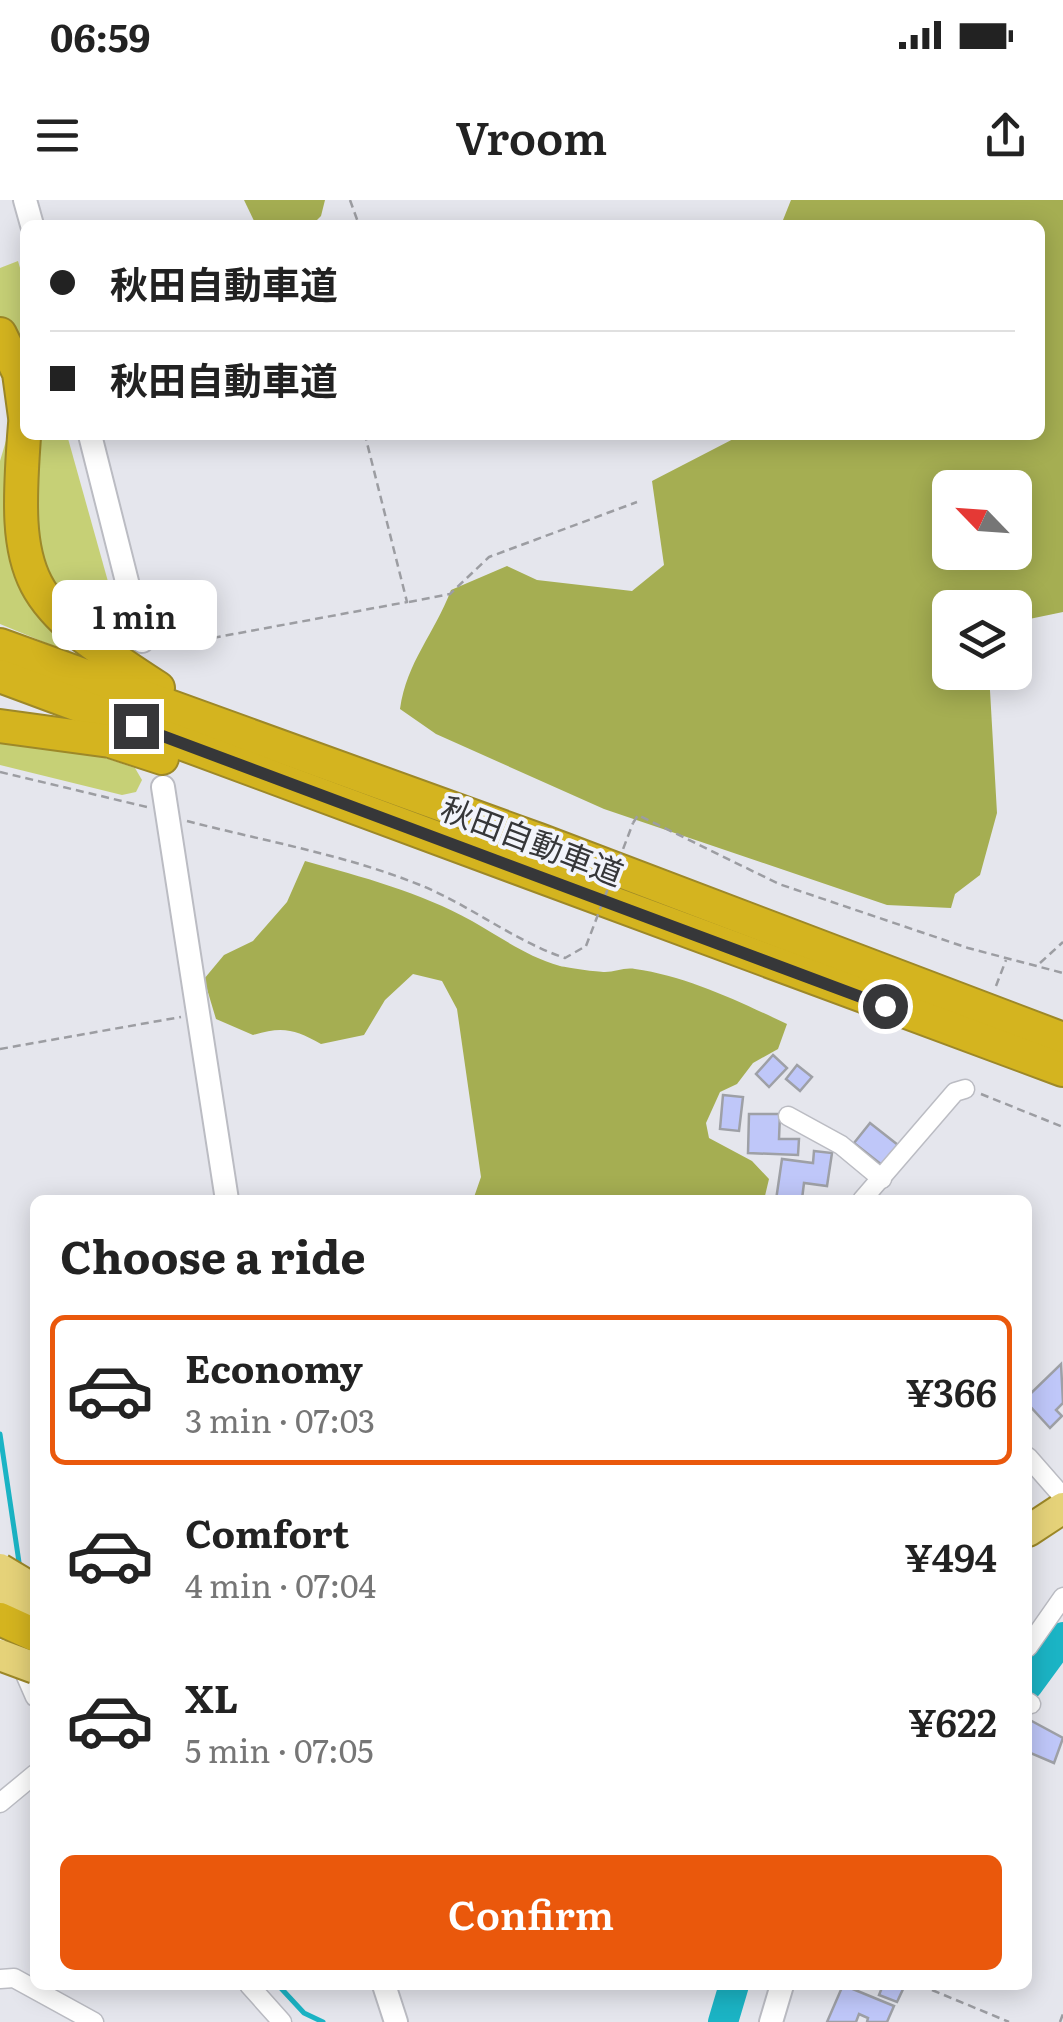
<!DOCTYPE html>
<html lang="en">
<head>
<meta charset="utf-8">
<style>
  body { margin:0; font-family:Literata,"Noto Sans JP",serif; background:#f2f2f2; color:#222; height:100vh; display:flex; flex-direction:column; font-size:38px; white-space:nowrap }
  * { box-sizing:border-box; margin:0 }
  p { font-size:32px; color:#767676 }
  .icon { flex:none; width:55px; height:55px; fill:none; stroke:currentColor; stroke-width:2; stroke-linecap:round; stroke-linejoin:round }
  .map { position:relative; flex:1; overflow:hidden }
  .details { position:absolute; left:30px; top:995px; width:1002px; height:795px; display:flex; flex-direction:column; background:#fff; border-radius:15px; box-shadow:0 5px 25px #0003 }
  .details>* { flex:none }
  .top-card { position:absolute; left:20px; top:20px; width:1025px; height:220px; border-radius:15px; box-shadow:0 5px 25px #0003; display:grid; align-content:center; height:220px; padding:0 30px; background:#fff }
  .needle { width:65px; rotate:295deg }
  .buttons { position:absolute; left:932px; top:270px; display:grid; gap:20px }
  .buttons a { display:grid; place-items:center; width:100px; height:100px; border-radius:15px; background:#fff; box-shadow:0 5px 25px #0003; font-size:50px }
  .end { position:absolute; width:45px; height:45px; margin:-22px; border:12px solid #363739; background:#fff; box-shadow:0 0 0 5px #fff }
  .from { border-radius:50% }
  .bubble { position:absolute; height:70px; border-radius:15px; background:#fff; box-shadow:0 5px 25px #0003; font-size:32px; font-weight:600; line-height:70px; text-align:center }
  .top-card b { display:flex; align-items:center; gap:35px; height:95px; font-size:38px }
  .top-card b+b { border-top:2px solid #e0e0e0 }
  .top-card i { width:25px; height:25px; background:#222 }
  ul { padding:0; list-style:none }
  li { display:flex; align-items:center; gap:30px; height:150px; margin:0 20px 15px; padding:0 10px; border:5px solid transparent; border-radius:15px }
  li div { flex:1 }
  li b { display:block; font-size:38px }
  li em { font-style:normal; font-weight:600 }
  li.active { border-color:#ea580c }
  li>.icon { width:90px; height:90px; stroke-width:1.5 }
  h2 { padding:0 30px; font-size:45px; line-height:120px }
  .cta { display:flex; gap:20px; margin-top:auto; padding:20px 30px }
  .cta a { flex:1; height:115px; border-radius:15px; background:#ea580c; color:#fff; font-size:40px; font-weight:600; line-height:115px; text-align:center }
  .status { display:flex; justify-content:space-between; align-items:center; height:70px; padding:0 50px; background:#fff; direction:ltr }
  .status svg { height:28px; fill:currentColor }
  header { display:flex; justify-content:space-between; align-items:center; height:130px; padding:0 30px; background:#fff; font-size:45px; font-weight:600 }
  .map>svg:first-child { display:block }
  .green { fill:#c6d076 }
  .forest { fill:#a5ae52; fill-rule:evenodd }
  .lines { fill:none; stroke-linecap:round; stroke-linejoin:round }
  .stream { stroke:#1bb4c5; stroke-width:5 }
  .river { stroke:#1bb4c5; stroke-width:30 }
  .building { fill:#bfc7f9; stroke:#9ea0a6; stroke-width:2.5 }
  .minor-casing { stroke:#bbbcc3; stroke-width:21 }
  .tertiary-casing { stroke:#bbbcc3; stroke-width:26 }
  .primary-casing { stroke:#9d8828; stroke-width:34 }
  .motorway-casing { stroke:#9d8828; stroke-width:36 }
  .path { stroke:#9c9da2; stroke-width:2.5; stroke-dasharray:8 5; stroke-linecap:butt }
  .minor { stroke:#fff; stroke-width:18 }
  .tertiary { stroke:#fff; stroke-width:22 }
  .primary { stroke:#e5d279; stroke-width:30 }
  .motorway { stroke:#d4b41f; stroke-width:32 }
  .primary-bridge-casing { stroke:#9d8828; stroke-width:34; stroke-linecap:butt }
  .motorway-bridge-casing { stroke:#9d8828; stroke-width:36; stroke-linecap:butt }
  .path-bridge { stroke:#9c9da2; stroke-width:2.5; stroke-dasharray:8 5; stroke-linecap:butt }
  .primary-bridge { stroke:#e5d279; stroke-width:30 }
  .motorway-bridge { stroke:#d4b41f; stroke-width:32 }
  .route { stroke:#363739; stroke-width:12 }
  .labels { text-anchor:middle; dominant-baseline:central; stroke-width:8; stroke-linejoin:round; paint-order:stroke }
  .street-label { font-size:32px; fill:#363739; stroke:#f2f4fb }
</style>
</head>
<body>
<div class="status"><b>06:59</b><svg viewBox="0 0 49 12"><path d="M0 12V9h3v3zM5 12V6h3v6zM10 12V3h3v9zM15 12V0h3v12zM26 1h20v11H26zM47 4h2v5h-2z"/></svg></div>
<header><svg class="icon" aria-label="menu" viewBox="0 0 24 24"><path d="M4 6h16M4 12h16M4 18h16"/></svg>Vroom<svg class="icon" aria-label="share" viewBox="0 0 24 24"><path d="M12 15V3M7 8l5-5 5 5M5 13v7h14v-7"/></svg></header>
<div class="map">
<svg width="1063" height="1822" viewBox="0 0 1063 1822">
  <rect width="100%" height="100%" fill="#e5e6ed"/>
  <g class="green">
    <path d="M18 61 25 85V178L12 130 0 117V68Z"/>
    <path d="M8 234 12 325 72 444 68 452 0 424V261Z"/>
    <path d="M31 235H67L128 453 78 419 39 358Z"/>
    <path d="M0 536 61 543 135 568 142 580 136 592 122 595 0 565Z"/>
  </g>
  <g class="forest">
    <path d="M244 0H325L321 16 312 25H256Z"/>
    <path d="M791 0H1063V412L1015 422V408H950V472L989 473 997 613 980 675 955 694 951 708 887 705 604 609 436 534 400 509C407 461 434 435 451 390L507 366 537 380 632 391 664 365 652 281 741 235H1040V25H781ZM950 288H1015V352H950Z"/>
    <path d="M305 661C362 677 420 692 472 721 502 738 526 756 560 766 569 768 597 772 605 772 615 772 625 767 635 769 687 776 740 802 787 824L778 849 753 863 737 884 720 892 706 923 709 938 752 961 769 979 764 1000H473L481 977 457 809 442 781 413 774 385 800 364 835 321 844C295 829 282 826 253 835L216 819 204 779 224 755 253 741 287 702Z"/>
  </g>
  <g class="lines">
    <g class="stream">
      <path d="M0 1234 20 1369"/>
      <path d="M278 1785 304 1813 323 1822"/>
    </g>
    <g class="river">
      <path d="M1028 1485 1063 1437"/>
      <path d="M723 1822 734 1785"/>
    </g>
  </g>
  <g class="building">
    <path d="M773 855 787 868 769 887 756 874Z"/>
    <path d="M797 865 812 877 800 891 786 879Z"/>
    <path d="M723 895 743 897 739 931 720 929Z"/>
    <path d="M749 914H780L779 939H799L798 955 748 953Z"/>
    <path d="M870 923 898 945 882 965 854 943Z"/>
    <path d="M814 951 832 953 827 986 804 983 802 999 808 1000H776L782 959 813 963Z"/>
    <path d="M1061 1164 1063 1203 1056 1210 1062 1216 1050 1228 1028 1204V1196Z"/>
    <path d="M1028 1519 1063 1538 1054 1563 1028 1552Z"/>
    <path d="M843 1785 894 1806 887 1822H867L868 1818 859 1814 856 1822H827Z"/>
    <path d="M883 1785 904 1787 897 1802 879 1795Z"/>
  </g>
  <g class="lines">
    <defs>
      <g id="minor">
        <path d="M788 916 841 945 882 979"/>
        <path d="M862 1000 955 892 965 889"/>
        <path d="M1028 1257 1063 1297"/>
        <path d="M1028 1447 1063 1397"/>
        <path d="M18 1458 35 1497"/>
        <path d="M1028 1502 1031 1504"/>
        <path d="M0 1603 35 1574"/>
        <path d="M0 1779 14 1778 94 1822"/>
        <path d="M249 1785 282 1822"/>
      </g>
      <g id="tertiary">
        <path d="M25 0 32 25"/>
        <path d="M90 235 142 441"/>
        <path d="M163 587 227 1000"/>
        <path d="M384 1785 396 1822"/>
        <path d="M771 1822 782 1785"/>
      </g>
      <path id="primary" d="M1028 1331 1063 1308"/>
      <g id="motorway">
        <path d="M0 134 19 173 25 217"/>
        <path d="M25 224C12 386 24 401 158 488"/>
        <path d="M0 445 539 640 1063 839"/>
        <path d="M0 476 1063 870"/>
        <path d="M0 526 110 541 162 558"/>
      </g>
    </defs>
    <use href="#minor" class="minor-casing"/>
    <use href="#tertiary" class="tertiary-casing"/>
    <use href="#primary" class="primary-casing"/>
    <use href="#motorway" class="motorway-casing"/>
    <g class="path">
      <path d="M350 0 359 25"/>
      <path d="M409 402 450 394 489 357 637 302"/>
      <path d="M162 433 196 441 407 402 365 235"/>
      <path d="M0 572 147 607"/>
      <path d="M187 621C264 641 346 655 420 685 470 705 514 741 565 758L586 746"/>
      <path d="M633 623 638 615 779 684 968 748 1063 773"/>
      <path d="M1040 763 1063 742"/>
      <path d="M996 786 1006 760"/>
      <path d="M0 849 181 817"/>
      <path d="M981 894 1063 927"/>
      <path d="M920 1785 1009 1822"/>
      <path d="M1060 1822 1063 1814"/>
    </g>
    <use href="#minor" class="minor"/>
    <use href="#tertiary" class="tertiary"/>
    <use href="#primary" class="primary"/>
    <use href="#motorway" class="motorway"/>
    <defs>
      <g id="primary-bridge">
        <path d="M0 1369 35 1390"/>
        <path d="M0 1400 35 1416"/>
        <path d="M0 1455 35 1468"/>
      </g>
      <path id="motorway-bridge" d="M0 1419 35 1435"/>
    </defs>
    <use href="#primary-bridge" class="primary-bridge-casing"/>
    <use href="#motorway-bridge" class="motorway-bridge-casing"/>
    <path class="path-bridge" d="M586 746 633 623"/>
    <use href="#primary-bridge" class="primary-bridge"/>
    <use href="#motorway-bridge" class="motorway-bridge"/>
  </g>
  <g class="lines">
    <path class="route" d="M136 526 885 806"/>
  </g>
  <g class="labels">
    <g class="street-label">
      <text transform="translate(533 639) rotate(21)">秋田自動車道</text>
    </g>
  </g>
</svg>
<div class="buttons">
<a><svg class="needle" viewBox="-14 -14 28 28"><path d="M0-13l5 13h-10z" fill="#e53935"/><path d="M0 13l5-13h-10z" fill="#767676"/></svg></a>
<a><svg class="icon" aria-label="layers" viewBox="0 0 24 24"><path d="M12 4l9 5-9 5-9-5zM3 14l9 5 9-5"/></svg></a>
</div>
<i class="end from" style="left:885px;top:806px"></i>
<i class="end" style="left:136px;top:526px"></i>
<div class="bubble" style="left:52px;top:380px;width:165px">1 min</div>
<div class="top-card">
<b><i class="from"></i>秋田自動車道</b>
<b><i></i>秋田自動車道</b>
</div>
<section class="details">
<h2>Choose a ride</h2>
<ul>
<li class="active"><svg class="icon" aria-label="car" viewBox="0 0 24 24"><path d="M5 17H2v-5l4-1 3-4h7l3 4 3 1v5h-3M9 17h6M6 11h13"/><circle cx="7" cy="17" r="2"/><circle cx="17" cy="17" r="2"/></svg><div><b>Economy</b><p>3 min · 07:03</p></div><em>¥366</em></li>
<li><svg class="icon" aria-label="car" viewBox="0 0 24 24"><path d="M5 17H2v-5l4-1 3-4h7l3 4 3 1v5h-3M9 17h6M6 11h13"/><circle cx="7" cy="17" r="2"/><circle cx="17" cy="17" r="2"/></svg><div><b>Comfort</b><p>4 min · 07:04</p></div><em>¥494</em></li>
<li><svg class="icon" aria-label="car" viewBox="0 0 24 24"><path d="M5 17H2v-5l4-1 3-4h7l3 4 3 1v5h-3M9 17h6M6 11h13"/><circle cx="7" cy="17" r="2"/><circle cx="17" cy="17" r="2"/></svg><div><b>XL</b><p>5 min · 07:05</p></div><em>¥622</em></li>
</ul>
<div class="cta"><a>Confirm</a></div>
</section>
</div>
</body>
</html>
